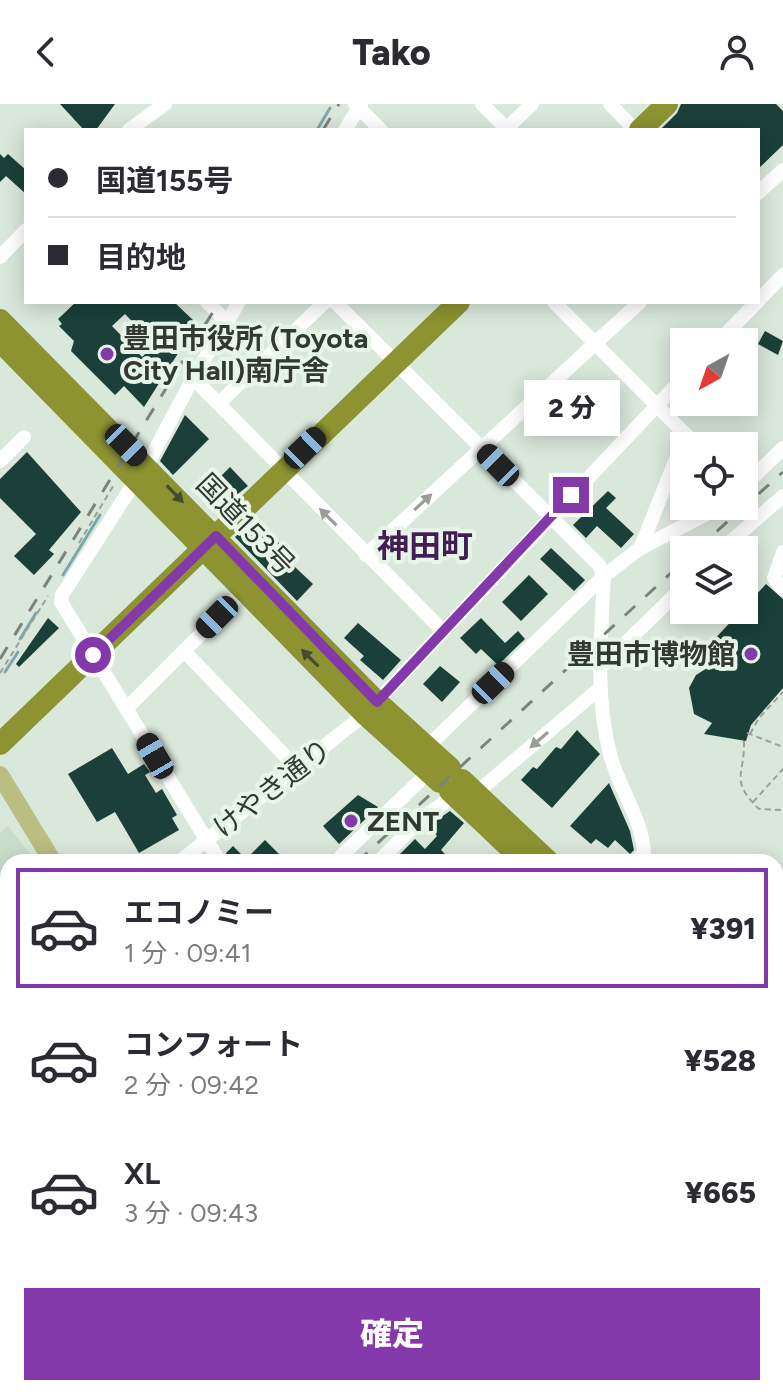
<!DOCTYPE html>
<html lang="ja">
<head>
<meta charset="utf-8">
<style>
  body { margin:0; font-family:Figtree,"Noto Sans JP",sans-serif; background:#f7f7f7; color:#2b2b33; height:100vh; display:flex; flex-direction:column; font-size:30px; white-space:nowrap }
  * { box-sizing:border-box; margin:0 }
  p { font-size:26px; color:#7c7c81 }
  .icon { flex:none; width:44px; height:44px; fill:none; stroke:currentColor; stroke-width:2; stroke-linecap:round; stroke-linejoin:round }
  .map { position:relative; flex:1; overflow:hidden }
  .details { position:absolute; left:0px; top:750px; width:784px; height:542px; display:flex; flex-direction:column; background:#fff; border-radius:24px 24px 0 0; box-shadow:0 4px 20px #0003 }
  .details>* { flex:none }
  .guide { position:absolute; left:24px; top:24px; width:736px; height:176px; border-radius:0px; box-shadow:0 4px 20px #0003; display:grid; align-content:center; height:176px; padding:0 24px; background:#fff }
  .needle { width:52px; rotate:220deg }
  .controls { position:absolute; left:670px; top:224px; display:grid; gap:16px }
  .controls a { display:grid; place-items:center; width:88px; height:88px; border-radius:0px; background:#fff; box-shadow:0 4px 20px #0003; font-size:40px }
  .end { position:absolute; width:36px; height:36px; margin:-18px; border:10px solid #8439ab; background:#fff; box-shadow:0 0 0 4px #fff }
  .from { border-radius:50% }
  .bubble { position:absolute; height:56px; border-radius:0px; background:#fff; box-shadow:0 4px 20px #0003; font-size:26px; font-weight:800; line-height:56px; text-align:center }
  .car { position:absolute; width:24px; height:48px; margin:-24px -12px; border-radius:10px; box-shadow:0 0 6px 2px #0007; background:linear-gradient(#222 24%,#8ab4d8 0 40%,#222 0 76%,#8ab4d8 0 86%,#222 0) }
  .guide b { display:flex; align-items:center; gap:28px; height:76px; font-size:30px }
  .guide b+b { border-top:2px solid #e1e1e2 }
  .guide i { width:20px; height:20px; background:#2b2b33 }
  ul { padding:14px 0 0; list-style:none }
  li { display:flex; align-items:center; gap:24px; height:120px; margin:0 16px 12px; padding:0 8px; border:4px solid transparent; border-radius:0px }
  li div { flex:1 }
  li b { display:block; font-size:30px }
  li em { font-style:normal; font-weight:800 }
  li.selected { border-color:#8439ab }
  li>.icon { width:72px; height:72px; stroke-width:1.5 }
  .button { display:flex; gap:16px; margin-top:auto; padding:16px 24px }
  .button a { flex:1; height:92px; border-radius:0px; background:#8439ab; color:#fff; font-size:32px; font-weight:800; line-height:92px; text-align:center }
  header { display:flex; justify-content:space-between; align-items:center; height:104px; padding:0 24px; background:#fff; font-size:36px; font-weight:800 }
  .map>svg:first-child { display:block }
  .built { fill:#caddcb }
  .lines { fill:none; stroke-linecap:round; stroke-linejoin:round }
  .stream { stroke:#7da6ae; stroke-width:3 }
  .river { stroke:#7da6ae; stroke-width:20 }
  .building { fill:#1a4039; fill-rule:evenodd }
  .path { stroke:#98a299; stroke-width:2; stroke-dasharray:6 4; stroke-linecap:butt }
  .minor { stroke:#fff; stroke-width:14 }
  .major { stroke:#babe83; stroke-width:18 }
  .highway { stroke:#8c9330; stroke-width:22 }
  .rail { stroke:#7b847c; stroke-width:3; stroke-dasharray:14 14; stroke-linecap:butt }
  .oneway { fill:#454a32 }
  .oneway2 { fill:#999c99 }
  .route { stroke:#8439ab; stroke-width:10 }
  .poi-dot { fill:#8439ab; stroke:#e7f4e8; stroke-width:3 }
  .labels { text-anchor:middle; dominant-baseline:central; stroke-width:8; stroke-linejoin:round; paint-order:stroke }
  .poi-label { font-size:28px; font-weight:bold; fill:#333833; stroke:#e7f4e8; text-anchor:start }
  .street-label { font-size:28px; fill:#333833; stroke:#e7f4e8 }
  .quarter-label { font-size:32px; font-weight:bold; fill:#421e55; stroke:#e7f4e8 }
</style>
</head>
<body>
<header><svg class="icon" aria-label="back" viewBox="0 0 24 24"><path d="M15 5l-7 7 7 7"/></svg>Tako<svg class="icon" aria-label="person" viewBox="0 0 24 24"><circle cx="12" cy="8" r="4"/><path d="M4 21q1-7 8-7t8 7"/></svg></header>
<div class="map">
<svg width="783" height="1291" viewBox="0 0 783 1291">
  <rect width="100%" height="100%" fill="#dae7db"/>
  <path class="built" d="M8 722 37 758H8V822L0 830V729Z"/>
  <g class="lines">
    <g class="stream">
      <path d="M317 26 330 4"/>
      <path d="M63 471 100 411"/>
      <path d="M20 535 36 509"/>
      <path d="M5 568 18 548"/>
    </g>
    <path class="river" d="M776 1121 783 1117"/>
  </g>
  <g class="building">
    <path d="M60 0H115L96 26H84Z"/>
    <path d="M681 0H776L783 7V41L758 65V26H660L677 9Z"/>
    <path d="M0 50 4 54 8 50 26 66V90L6 72 0 78Z"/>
    <path d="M76 198H174L193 216 194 221 186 229 189 232 144 303 124 282 115 291 71 247 74 237 59 222 62 220 58 215ZM125 210 155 241 142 253 112 222Z"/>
    <path d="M765 227 783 237 778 251 758 240Z"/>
    <path d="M185 311 209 335 173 371 160 357Z"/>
    <path d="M27 348 81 408 49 446 54 450 34 471 14 452 36 430 0 394V375Z"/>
    <path d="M230 363 248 382 216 407 201 392Z"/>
    <path d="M608 387 616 394 606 404 634 430 621 444 597 422 586 434 573 421Z"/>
    <path d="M254 415 284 444 279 448 313 480 297 497 235 433Z"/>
    <path d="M551 444 585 476 588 473 574 487 540 455Z"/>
    <path d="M529 471 548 490 521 517 502 498Z"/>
    <path d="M766 480 783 495V584L751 621 746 637 704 630 712 619 694 610 689 584 696 571 723 554 709 541Z"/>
    <path d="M48 514 59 524 19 563 16 560Z"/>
    <path d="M481 514 505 539 518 527 525 535 498 561 481 545 476 550 460 534Z"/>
    <path d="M358 519 401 556 383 576 360 556 364 552 344 534Z"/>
    <path d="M440 562 460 578 442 598 423 580Z"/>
    <path d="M577 626 600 650 552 704 521 676 533 663 537 665 556 643 561 645Z"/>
    <path d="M112 644 128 670 144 660 150 668 145 671 156 689 162 685 177 711 172 714 179 726 139 749 115 708 97 718 68 670Z"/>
    <path d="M609 679 630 727 634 746 630 750 615 736 608 744 596 735 591 740 570 722Z"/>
    <path d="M358 691 378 703 339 740 323 722Z"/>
    <path d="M450 707 464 719 441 746 448 753 444 758H408L400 750 415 735 425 745 437 732 428 722Z"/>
    <path d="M265 736 280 751 273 758H230L226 749 233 742 246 755Z"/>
  </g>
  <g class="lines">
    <g class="path">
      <path d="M79 439 115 379"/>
      <path d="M0 569 48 492"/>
      <path d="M747 629 783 643"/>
      <path d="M750 630 759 614 783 588"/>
      <path d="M744 637C745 671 729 676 759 705L783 706"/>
      <path d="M753 698 783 665"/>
      <path d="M776 785 783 777"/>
      <path d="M669 1291 670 1284"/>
    </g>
    <g class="minor">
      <path d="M355 0 381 26"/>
      <path d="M482 0 507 25"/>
      <path d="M610 0 635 26"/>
      <path d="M129 26 165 0"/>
      <path d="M345 26 361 0"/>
      <path d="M505 26 532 0"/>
      <path d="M758 89 783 66"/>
      <path d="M0 153 26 126"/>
      <path d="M758 197 783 171"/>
      <path d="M207 198 227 218"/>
      <path d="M335 198 599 461 604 472C601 533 595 591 610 650 619 685 642 714 644 749L636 758"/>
      <path d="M554 198 697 342"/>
      <path d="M718 238 757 198"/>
      <path d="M193 274 443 527"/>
      <path d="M219 299 325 198"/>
      <path d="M0 357 24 333"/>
      <path d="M147 361 193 274 239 198"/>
      <path d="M136 376 62 491 61 498 220 758"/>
      <path d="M744 382 783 344"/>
      <path d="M640 445 686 330"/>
      <path d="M721 446 783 392"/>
      <path d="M783 448 774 474 783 485"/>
      <path d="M366 451 640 198"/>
      <path d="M184 547 244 487"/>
      <path d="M600 564 684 482"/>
      <path d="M127 604 184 547 297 664"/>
      <path d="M426 644 604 472 639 445 722 402"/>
      <path d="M476 689 599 585"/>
      <path d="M179 758 365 610 684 273"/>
      <path d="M335 758 430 667"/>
      <path d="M378 758 421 715 455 691"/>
      <path d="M0 890 8 883"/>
      <path d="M0 912 8 905"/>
      <path d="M776 941 783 932"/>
      <path d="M0 1017 8 1027"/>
      <path d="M776 1069 783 1089"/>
      <path d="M0 1074 8 1067"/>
      <path d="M0 1101 8 1094"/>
      <path d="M776 1106 783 1095"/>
      <path d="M0 1153 8 1164"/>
      <path d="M0 1277 8 1269"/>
      <path d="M264 1284 268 1291"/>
      <path d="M309 1284 314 1291"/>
      <path d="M581 1284 594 1291"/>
      <path d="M49 1291 54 1284"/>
      <path d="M499 1291 500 1284"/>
      <path d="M754 1291 760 1284"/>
    </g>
    <g class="major">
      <path d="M0 671 53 758"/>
      <path d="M392 1284 398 1291"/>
    </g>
    <g class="highway">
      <path d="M640 26 667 0"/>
      <path d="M0 216 377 598 450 664"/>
      <path d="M1 238 365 610 440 678"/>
      <path d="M0 640 459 198"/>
      <path d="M462 676 549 758"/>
      <path d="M450 687 525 758"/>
      <path d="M776 973 783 979"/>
      <path d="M776 994 783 1001"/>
    </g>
    <g class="rail">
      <path d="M323 26 339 0"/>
      <path d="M696 446 783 368"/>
      <path d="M0 555 219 198"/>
      <path d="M357 758 684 457"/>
      <path d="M0 1092 8 1084"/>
    </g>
  </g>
  <defs><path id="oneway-solid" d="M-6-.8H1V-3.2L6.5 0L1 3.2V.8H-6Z" transform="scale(2)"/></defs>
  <g class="oneway">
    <use href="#oneway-solid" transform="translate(175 390) rotate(46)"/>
    <use href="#oneway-solid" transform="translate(310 554) rotate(-135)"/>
  </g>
  <g class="oneway2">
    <use href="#oneway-solid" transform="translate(423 398) rotate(-43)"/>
    <use href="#oneway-solid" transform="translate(328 413) rotate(-135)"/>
    <use href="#oneway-solid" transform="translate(539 636) rotate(139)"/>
  </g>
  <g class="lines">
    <path class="route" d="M93 551 216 432 377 598 571 391"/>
  </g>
  <g class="poi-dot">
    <circle cx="107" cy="250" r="8"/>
    <circle cx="751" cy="550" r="8"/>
    <circle cx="351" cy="717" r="8"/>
  </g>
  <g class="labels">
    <g class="poi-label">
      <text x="123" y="234">豊田市役所 (Toyota<tspan x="123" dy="32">City Hall)南庁舎</tspan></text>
      <text x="735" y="550" text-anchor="end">豊田市博物館</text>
      <text x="367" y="717">ZENT</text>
    </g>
    <g class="street-label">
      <text transform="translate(246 420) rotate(46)">国道153号</text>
      <text transform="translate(272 684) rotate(-38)">けやき通り</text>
    </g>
    <g class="quarter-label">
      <text x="425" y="442">神田町</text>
    </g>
  </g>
</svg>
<div class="controls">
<a><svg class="needle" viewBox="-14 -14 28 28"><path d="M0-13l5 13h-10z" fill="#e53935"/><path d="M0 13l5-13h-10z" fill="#7c7c81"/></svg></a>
<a><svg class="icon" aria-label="locate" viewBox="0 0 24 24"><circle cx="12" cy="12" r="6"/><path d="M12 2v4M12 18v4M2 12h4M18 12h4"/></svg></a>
<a><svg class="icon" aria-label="layers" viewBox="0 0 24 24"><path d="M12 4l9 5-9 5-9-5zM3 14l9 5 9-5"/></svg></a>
</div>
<i class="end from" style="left:93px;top:551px"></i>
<i class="end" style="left:571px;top:391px"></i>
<div class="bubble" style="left:524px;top:276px;width:96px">2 分</div>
<i class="car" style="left:126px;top:341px;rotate:135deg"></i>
<i class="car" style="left:305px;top:344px;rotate:46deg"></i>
<i class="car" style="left:498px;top:361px;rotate:315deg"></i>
<i class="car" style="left:217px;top:513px;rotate:225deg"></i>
<i class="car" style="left:493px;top:579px;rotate:46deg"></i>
<i class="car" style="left:155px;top:652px;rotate:330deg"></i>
<div class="guide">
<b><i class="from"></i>国道155号</b>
<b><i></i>目的地</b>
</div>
<section class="details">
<ul>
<li class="selected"><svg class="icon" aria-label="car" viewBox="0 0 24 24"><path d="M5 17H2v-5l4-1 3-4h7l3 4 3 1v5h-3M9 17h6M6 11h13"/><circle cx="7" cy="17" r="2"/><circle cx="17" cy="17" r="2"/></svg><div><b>エコノミー</b><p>1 分 · 09:41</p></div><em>¥391</em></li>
<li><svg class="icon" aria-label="car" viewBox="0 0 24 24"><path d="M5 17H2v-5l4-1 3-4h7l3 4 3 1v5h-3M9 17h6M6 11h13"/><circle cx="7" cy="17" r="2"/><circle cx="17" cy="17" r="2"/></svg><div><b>コンフォート</b><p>2 分 · 09:42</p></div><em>¥528</em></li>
<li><svg class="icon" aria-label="car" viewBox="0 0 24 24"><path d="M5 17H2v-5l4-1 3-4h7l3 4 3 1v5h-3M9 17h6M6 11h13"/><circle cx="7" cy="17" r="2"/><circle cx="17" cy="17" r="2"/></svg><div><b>XL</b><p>3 分 · 09:43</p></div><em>¥665</em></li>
</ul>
<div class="button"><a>確定</a></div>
</section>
</div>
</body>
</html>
